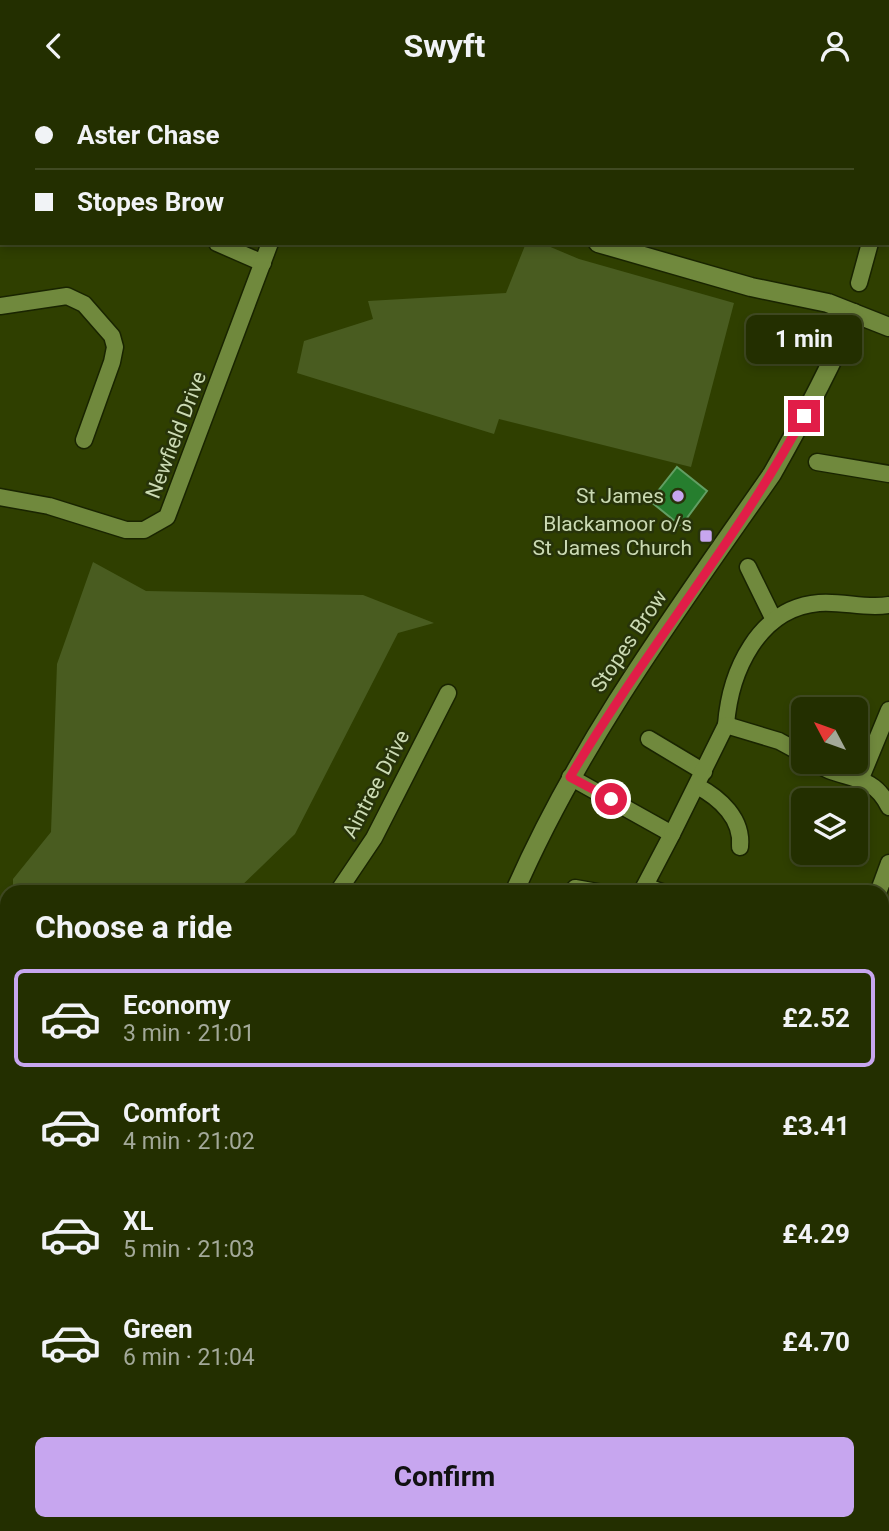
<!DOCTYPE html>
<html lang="en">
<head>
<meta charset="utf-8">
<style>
  body { margin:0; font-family:Roboto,sans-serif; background:#2b370a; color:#f1f3f6; height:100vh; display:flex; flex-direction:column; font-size:26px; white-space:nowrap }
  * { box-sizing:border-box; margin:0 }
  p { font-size:23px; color:#a3a999 }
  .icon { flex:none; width:38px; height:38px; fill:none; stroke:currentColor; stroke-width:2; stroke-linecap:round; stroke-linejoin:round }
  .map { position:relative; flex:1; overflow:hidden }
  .panel { position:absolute; left:0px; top:794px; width:889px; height:646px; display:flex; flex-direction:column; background:#232f00; border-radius:21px 21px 0 0; box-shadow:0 4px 10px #0003,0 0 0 2px #404a22 }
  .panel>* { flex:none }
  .guide { position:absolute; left:0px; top:0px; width:889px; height:154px; box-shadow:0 4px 10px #0003,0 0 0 2px #404a22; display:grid; align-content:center; height:154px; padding:0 35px; background:#232f00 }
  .needle { width:46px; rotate:311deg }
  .tools { position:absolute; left:791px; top:606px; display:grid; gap:14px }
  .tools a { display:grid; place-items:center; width:77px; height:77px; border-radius:10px; background:#232f00; box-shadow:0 4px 10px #0003,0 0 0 2px #404a22; font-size:35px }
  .end { position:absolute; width:32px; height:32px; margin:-16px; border:9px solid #e11d48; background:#fff; box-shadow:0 0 0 4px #fff }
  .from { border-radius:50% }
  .bubble { position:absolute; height:49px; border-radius:10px; background:#232f00; box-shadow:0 4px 10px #0003,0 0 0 2px #404a22; font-size:23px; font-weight:700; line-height:49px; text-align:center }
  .guide b { display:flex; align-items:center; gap:24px; height:66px; font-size:26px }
  .guide b+b { border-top:2px solid #404a22 }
  .guide i { width:18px; height:18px; background:#f1f3f6 }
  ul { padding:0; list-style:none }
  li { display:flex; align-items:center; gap:21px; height:98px; margin:0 14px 10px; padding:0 21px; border:4px solid transparent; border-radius:10px }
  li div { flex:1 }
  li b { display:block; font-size:26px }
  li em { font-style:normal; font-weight:700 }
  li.on { border-color:#c7a6ef }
  li>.icon { width:63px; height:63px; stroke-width:1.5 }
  h2 { padding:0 35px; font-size:32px; line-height:84px }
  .primary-button { display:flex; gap:14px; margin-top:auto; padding:14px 35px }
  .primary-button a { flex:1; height:80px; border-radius:10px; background:#c7a6ef; color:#111; font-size:28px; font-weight:700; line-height:80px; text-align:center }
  header { display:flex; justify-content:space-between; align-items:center; height:91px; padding:0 35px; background:#232f00; font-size:32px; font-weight:700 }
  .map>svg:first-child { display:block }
  .green { fill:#495c20 }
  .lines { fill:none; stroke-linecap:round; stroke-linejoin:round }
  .stream { stroke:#06263e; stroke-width:4.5 }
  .building { fill:#267e2e; stroke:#629e63; stroke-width:2 }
  .street-casing { stroke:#192400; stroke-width:19 }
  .secondary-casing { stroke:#192400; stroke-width:21 }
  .street { stroke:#70893d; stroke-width:16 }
  .secondary { stroke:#70893d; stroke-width:18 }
  .rail-casing { stroke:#bac99f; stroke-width:7 }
  .rail { stroke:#27330a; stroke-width:4.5; stroke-dasharray:13; stroke-linecap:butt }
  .route { stroke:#e11d48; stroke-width:9 }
  .poi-dot { fill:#c7a6ef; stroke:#27330a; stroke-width:2.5 }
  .labels { text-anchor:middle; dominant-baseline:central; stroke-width:5; stroke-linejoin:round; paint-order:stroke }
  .street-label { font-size:21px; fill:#cbdab3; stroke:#27330a }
  .poi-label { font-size:21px; fill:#cbdab3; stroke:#27330a; text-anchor:end }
</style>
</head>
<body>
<header><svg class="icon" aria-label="back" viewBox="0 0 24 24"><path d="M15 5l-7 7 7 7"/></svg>Swyft<svg class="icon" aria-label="person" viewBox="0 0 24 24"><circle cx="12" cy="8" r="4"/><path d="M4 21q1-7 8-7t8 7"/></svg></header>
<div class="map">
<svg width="889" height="1440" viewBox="0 0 889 1440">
  <rect width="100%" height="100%" fill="#2f3f00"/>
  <g class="green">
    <path d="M526 152H541L579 168 734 212 691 376 499 328 494 343 297 282 304 250 373 228 368 210 506 202Z"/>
    <path d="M93 471 146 500 363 504 434 532 398 542 295 743 235 801H13V788L51 741 57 573Z"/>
    <path d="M7 1151V1302L0 1296V1158Z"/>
    <path d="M7 1350V1433H141L142 1440H0V1361Z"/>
    <path d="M264 1433H525L523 1440H252Z"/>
  </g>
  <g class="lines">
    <path class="stream" d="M222 1433 223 1440"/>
  </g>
  <path class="building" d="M677 376 707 400 681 435 650 410Z"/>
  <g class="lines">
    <defs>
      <g id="street">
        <path d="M102 2 103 0"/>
        <path d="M0 68H2"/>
        <path d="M887 83 889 77"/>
        <path d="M887 122H889"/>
        <path d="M217 152 263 172"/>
        <path d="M859 192 870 152"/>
        <path d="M0 215 67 205 84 213 112 245 115 256 112 271 84 349"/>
        <path d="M817 371 889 383"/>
        <path d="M0 406 49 415 126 439H144L167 426 270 152"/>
        <path d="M748 476 774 529"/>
        <path d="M726 634C730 581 758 517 819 512 843 510 865 518 889 514"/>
        <path d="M649 648 704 681"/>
        <path d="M813 670C839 691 872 679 889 716"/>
        <path d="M570 686 672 743 641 802"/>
        <path d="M861 687 889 619"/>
        <path d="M697 695C720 707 743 728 740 756"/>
        <path d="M672 743 726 634 779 650 803 663"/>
        <path d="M645 795 664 802"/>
        <path d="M575 797 603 802"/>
        <path d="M337 802 374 747 448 602"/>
        <path d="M878 802 889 772"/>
        <path d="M882 925 889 936"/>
        <path d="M882 1097 889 1099"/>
        <path d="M882 1380H889"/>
        <path d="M605 1440 608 1433"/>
        <path d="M850 1440 852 1433"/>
      </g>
      <g id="secondary">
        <path d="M168 0 174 2"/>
        <path d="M333 2 334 0"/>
        <path d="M598 152 751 196 828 212 889 236"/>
        <path d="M514 802C580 650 678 518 772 383 802 330 830 278 854 222"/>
        <path d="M152 1433 153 1440"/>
      </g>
    </defs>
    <use href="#street" class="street-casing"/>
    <use href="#secondary" class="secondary-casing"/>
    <use href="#street" class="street"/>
    <use href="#secondary" class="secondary"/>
    <defs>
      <g id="rail">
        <path d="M882 1286H889"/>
        <path d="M199 1440 212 1433"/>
      </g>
    </defs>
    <use href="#rail" class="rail-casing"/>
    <use href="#rail" class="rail"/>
  </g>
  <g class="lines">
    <path class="route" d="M611 708 570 686C643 562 736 451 804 325"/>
  </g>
  <g class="poi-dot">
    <circle cx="678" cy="405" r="7"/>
    <rect x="699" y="438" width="14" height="14" rx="3.5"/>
  </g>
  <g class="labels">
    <g class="street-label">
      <text transform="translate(176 344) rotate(-69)">Newfield Drive</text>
      <text transform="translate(629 550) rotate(-56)">Stopes Brow</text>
      <text transform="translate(376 693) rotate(-62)">Aintree Drive</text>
    </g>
    <g class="poi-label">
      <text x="664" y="405">St James</text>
      <text x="692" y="433">Blackamoor o/s<tspan x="692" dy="24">St James Church</tspan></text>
    </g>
  </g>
</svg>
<div class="tools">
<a><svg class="needle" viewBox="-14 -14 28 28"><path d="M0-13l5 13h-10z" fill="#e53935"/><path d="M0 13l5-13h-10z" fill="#a3a999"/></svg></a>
<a><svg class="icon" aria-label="layers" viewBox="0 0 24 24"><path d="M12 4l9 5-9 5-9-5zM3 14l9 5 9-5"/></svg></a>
</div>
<i class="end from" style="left:611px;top:708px"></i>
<i class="end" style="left:804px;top:325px"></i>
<div class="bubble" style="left:746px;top:224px;width:116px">1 min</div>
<div class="guide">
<b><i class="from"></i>Aster Chase</b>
<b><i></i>Stopes Brow</b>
</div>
<section class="panel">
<h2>Choose a ride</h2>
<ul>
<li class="on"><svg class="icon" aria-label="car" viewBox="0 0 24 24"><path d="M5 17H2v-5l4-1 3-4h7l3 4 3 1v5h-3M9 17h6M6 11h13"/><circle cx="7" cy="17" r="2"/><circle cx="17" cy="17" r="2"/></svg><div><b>Economy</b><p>3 min · 21:01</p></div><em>£2.52</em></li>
<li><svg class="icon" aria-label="car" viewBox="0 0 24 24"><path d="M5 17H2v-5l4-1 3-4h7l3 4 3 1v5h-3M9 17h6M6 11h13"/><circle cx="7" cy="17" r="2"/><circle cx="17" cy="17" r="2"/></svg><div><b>Comfort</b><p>4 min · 21:02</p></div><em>£3.41</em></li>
<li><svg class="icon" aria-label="car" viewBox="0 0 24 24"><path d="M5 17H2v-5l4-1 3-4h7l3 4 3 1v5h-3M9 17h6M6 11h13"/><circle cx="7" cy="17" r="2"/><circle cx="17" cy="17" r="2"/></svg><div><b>XL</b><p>5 min · 21:03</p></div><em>£4.29</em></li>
<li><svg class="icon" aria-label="car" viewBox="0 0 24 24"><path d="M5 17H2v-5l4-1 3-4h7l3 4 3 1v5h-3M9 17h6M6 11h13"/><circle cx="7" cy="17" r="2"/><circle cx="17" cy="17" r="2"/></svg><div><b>Green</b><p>6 min · 21:04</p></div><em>£4.70</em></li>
</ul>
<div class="primary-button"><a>Confirm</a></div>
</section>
</div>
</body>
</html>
